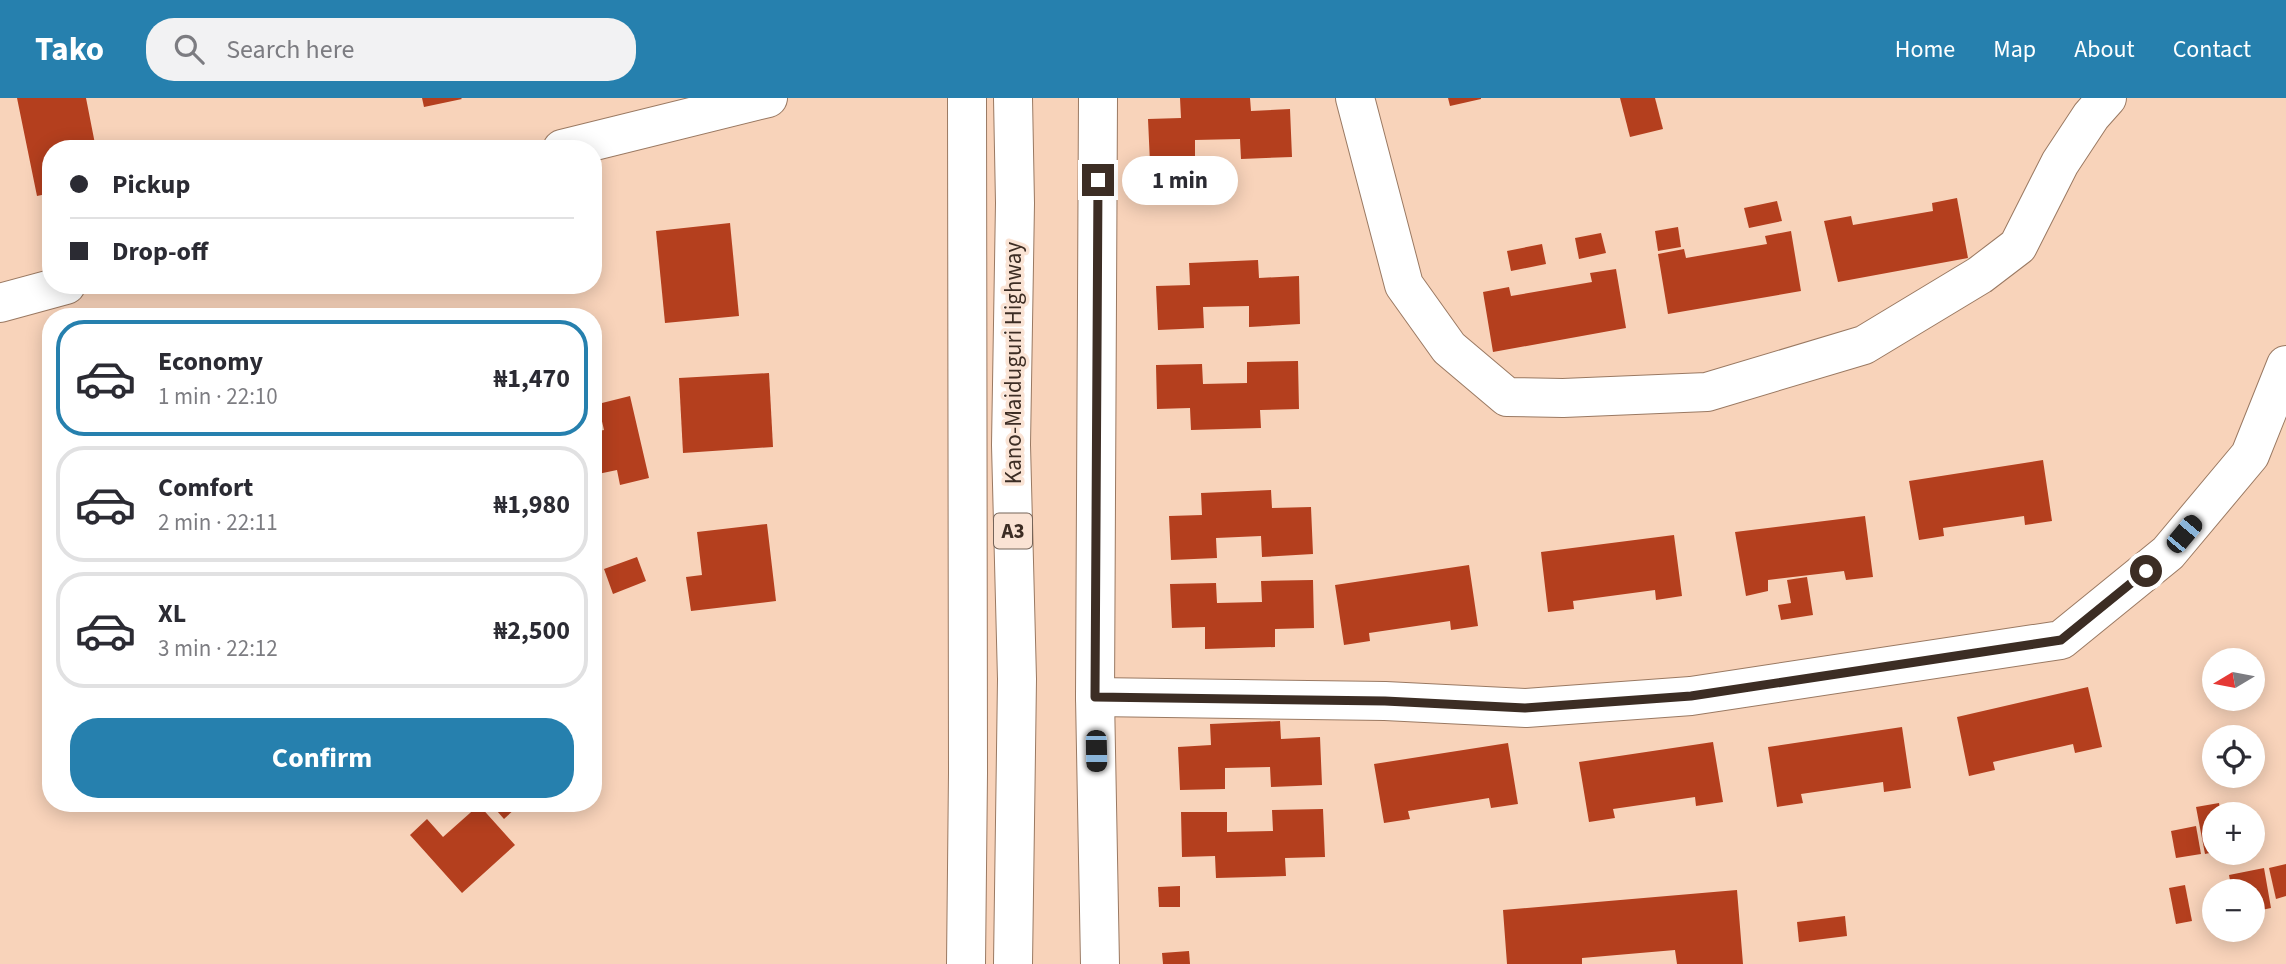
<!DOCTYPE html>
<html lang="en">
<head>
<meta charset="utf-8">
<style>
  body { margin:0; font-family:"Source Sans 3",sans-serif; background:#f2f2f3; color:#2b2b33; height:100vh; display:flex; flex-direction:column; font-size:26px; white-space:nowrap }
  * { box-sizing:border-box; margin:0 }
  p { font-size:23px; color:#7c7c81 }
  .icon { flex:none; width:38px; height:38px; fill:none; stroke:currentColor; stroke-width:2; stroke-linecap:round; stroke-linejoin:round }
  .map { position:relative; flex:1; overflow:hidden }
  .drawer { position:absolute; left:42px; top:210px; width:560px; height:504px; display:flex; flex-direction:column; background:#fff; border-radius:28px; box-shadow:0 4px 18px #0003 }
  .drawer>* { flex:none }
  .banner { position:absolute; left:42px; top:42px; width:560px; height:154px; border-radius:28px; box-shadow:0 4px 18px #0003; display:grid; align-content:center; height:154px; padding:0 28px; background:#fff }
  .needle { width:46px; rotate:260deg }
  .buttons { position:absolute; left:2202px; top:550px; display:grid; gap:14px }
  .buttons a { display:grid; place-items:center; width:63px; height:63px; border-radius:50%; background:#fff; box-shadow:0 4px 18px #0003; font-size:35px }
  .end { position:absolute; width:32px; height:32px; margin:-16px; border:9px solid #3c2d24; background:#fff; box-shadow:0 0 0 4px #fff }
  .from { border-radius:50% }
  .bubble { position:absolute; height:49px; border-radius:24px; background:#fff; box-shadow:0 4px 18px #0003; font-size:23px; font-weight:700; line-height:49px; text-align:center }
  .car { position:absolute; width:21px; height:42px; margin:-21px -10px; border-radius:9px; box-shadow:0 0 5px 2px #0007; background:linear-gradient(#222 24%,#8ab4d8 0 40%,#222 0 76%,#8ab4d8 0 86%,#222 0) }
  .banner b { display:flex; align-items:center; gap:24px; height:66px; font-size:26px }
  .banner b+b { border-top:2px solid #e1e1e2 }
  .banner i { width:18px; height:18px; background:#2b2b33 }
  ul { padding:12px 0 0; list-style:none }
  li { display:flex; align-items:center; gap:21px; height:116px; margin:0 14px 10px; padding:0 14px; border:4px solid #e1e1e2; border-radius:28px }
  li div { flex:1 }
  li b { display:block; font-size:26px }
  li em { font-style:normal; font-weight:700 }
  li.active { border-color:#2680ae }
  li>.icon { width:63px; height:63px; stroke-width:1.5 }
  .action { display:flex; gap:14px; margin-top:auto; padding:14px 28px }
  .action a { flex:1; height:80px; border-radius:28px; background:#2680ae; color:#fff; font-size:28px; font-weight:700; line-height:80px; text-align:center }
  header { display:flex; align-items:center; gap:42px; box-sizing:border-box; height:98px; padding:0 35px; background:#2680ae; color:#fff }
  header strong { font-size:33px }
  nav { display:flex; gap:38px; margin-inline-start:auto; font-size:24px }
  .search { width:490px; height:63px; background:#f2f2f3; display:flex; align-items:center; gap:18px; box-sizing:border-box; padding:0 24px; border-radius:28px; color:#7c7c81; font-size:26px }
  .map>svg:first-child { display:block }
  .building { fill:#b43f1e }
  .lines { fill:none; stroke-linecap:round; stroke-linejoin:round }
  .minor-casing { stroke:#9a7962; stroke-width:40 }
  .highway-casing { stroke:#9a7962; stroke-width:40 }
  .minor { stroke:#fff; stroke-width:38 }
  .highway { stroke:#fff; stroke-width:38 }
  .route { stroke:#3c2d24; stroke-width:9 }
  .labels { text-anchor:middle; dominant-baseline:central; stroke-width:7; stroke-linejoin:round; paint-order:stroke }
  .shield { fill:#fae3d4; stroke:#756459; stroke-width:2 }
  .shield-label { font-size:21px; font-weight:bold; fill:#3c2d24 }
  .street-label { font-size:23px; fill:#3c2d24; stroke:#fae3d4 }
</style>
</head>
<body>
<header>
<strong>Tako</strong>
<div class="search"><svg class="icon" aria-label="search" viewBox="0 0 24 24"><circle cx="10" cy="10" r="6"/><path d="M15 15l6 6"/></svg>Search here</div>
<nav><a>Home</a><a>Map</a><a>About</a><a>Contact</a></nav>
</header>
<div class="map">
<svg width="2286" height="866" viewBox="0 0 2286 866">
  <rect width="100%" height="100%" fill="#f8d3ba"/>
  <g class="building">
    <path d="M17 0H86L96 51H51V95L37 98Z"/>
    <path d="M422 0H461L462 1 424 9Z"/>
    <path d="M1180 0H1250L1251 13 1290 11 1292 59 1241 61 1240 41 1195 42V63L1150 65 1148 21 1181 20Z"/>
    <path d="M1448 0H1481V1L1450 8Z"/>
    <path d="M1620 0H1655L1663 31 1630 39Z"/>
    <path d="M1957 100 1968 160 1838 184 1824 123 1851 118 1853 127 1933 113 1932 105Z"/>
    <path d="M1777 103 1782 123 1749 130 1744 110Z"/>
    <path d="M730 125 739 218 665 225 656 133Z"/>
    <path d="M1678 129 1681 149 1658 153 1655 133Z"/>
    <path d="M1791 133 1801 193 1668 216 1658 156 1684 151 1686 160 1767 146 1765 138Z"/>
    <path d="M1601 135 1606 155 1579 161 1575 140Z"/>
    <path d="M1542 146 1546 166 1511 173 1507 153Z"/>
    <path d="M1258 162 1259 180 1299 178 1300 226 1249 229V208L1203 209 1204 230 1158 232 1156 188 1190 187 1189 165Z"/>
    <path d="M1616 171 1626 230 1493 254 1483 194 1509 189 1511 198 1592 184 1590 175Z"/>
    <path d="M1298 263 1299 311 1260 312 1261 330 1191 332 1190 310 1157 311 1156 267 1202 266 1203 286 1247 285V264Z"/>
    <path d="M769 275 773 349 683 355 679 280Z"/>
    <path d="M630 298 649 380 620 387 617 372 598 376 593 354V334L604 332 598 306Z"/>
    <path d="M2043 362 2052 423 2025 427 2024 418 1943 430 1944 438 1919 442 1909 383Z"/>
    <path d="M49 375H51V444L44 443Z"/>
    <path d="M1271 392 1272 410 1311 409 1313 456 1262 459 1261 438 1216 440 1217 460 1171 462 1169 418 1202 417 1201 395Z"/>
    <path d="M1865 418 1873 479 1846 482 1844 473 1768 482V493L1746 498 1735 434Z"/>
    <path d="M767 426 776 503 691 513 686 479 702 477 697 434Z"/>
    <path d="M1674 437 1682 498 1656 502 1655 492 1573 503 1574 511 1548 514 1541 454Z"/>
    <path d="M637 459 646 483 613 496 604 471Z"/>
    <path d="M1469 467 1478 528 1451 532 1450 523 1369 535 1370 543 1344 547 1335 487Z"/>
    <path d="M1807 479 1813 517 1781 522 1778 507 1791 505 1787 482Z"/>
    <path d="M1313 482 1314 530 1275 531V549L1205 551V529L1172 530 1170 486 1216 485 1217 505 1262 504 1261 483Z"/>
    <path d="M2088 589 2102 649 2075 655 2073 646 1993 664 1995 672 1969 678 1957 619Z"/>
    <path d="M1280 623 1281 641 1320 639 1322 687 1271 689 1270 669 1225 670V691L1180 692 1178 649 1211 647 1210 626Z"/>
    <path d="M1902 629 1911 690 1884 694 1883 684 1801 696 1803 705 1777 709 1768 649Z"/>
    <path d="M1713 644 1723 704 1696 708 1695 699 1613 711 1615 720 1589 724 1579 664Z"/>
    <path d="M1508 645 1518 706 1491 710 1489 700 1408 713 1410 721 1384 725 1374 666Z"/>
    <path d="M490 705H517L519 707 504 721Z"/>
    <path d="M527 705H546L537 714Z"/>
    <path d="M2219 705 2221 716H2214V754L2205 756 2196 709Z"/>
    <path d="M479 707 515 747 462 795 410 737 427 721 443 739Z"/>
    <path d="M1323 711 1325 759 1285 760 1286 778 1216 780 1215 758 1182 759 1181 714H1227V734L1273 733 1272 712Z"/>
    <path d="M2196 728 2201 756 2176 760 2171 733Z"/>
    <path d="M2286 766V798L2276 801 2269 770Z"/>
    <path d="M2264 770 2271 810 2252 814V793H2232L2229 777Z"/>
    <path d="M2185 787 2192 823 2176 826 2169 790Z"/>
    <path d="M1180 788V809H1159L1158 789Z"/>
    <path d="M1737 792 1743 866H1677L1675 852 1582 860V866H1507L1503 812Z"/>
    <path d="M1845 818 1847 838 1799 844 1797 824Z"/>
    <path d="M1189 853 1190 866H1163L1162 855Z"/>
  </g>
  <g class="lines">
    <defs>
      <g id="minor">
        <path d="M1098 0 1095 599 1100 866"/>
        <path d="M1355 0 1404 187 1449 250 1507 299 1563 300 1707 294 1864 247 1980 177 2018 148 2060 65 2091 18 2107 0"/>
        <path d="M562 51 768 0"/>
        <path d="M0 205 66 187"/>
        <path d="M1095 599 1385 603 1526 610 1691 598 2061 542 2168 455 2250 357 2286 267"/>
      </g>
      <g id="highway">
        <path d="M1013 0 1015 105 1011 347 1017 581 1013 866"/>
        <path d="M966 866 968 675 967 0"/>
      </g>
    </defs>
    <use href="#minor" class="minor-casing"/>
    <use href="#highway" class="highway-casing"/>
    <use href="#minor" class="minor"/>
    <use href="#highway" class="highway"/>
  </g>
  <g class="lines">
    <path class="route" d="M1098 82 1095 599 1385 603 1525 610 1691 598 2061 542 2146 473"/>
  </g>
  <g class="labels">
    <rect class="shield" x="994" y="415.5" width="38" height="35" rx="5"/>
    <g class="shield-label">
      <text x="1013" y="433">A3</text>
    </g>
    <g class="street-label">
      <text transform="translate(1013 265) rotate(-90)">Kano-Maiduguri Highway</text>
    </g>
  </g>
</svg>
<div class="buttons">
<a><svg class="needle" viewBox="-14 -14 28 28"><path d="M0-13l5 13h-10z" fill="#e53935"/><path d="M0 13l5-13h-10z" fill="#7c7c81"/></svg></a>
<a><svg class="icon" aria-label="locate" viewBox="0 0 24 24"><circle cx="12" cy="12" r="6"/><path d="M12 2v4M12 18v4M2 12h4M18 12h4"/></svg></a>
<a>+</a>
<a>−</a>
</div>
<i class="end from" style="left:2146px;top:473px"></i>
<i class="end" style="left:1098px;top:82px"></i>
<div class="bubble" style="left:1122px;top:58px;width:116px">1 min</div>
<i class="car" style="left:2184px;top:436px;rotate:40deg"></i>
<i class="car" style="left:1096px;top:653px;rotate:179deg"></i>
<div class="banner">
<b><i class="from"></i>Pickup</b>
<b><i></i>Drop-off</b>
</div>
<section class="drawer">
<ul>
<li class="active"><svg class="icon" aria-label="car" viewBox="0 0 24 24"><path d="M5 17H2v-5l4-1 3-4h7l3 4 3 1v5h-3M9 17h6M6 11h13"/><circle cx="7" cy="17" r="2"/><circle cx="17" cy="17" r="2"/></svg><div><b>Economy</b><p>1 min · 22:10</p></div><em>₦1,470</em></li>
<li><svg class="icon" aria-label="car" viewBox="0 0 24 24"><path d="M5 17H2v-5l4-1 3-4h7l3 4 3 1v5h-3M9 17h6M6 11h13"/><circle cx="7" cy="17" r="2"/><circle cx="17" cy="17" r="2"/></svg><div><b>Comfort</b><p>2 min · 22:11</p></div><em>₦1,980</em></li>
<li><svg class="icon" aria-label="car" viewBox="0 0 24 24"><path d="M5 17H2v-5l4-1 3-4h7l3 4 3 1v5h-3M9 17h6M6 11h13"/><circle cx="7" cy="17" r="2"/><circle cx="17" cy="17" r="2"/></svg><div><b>XL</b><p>3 min · 22:12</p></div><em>₦2,500</em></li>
</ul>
<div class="action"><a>Confirm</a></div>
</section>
</div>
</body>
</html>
